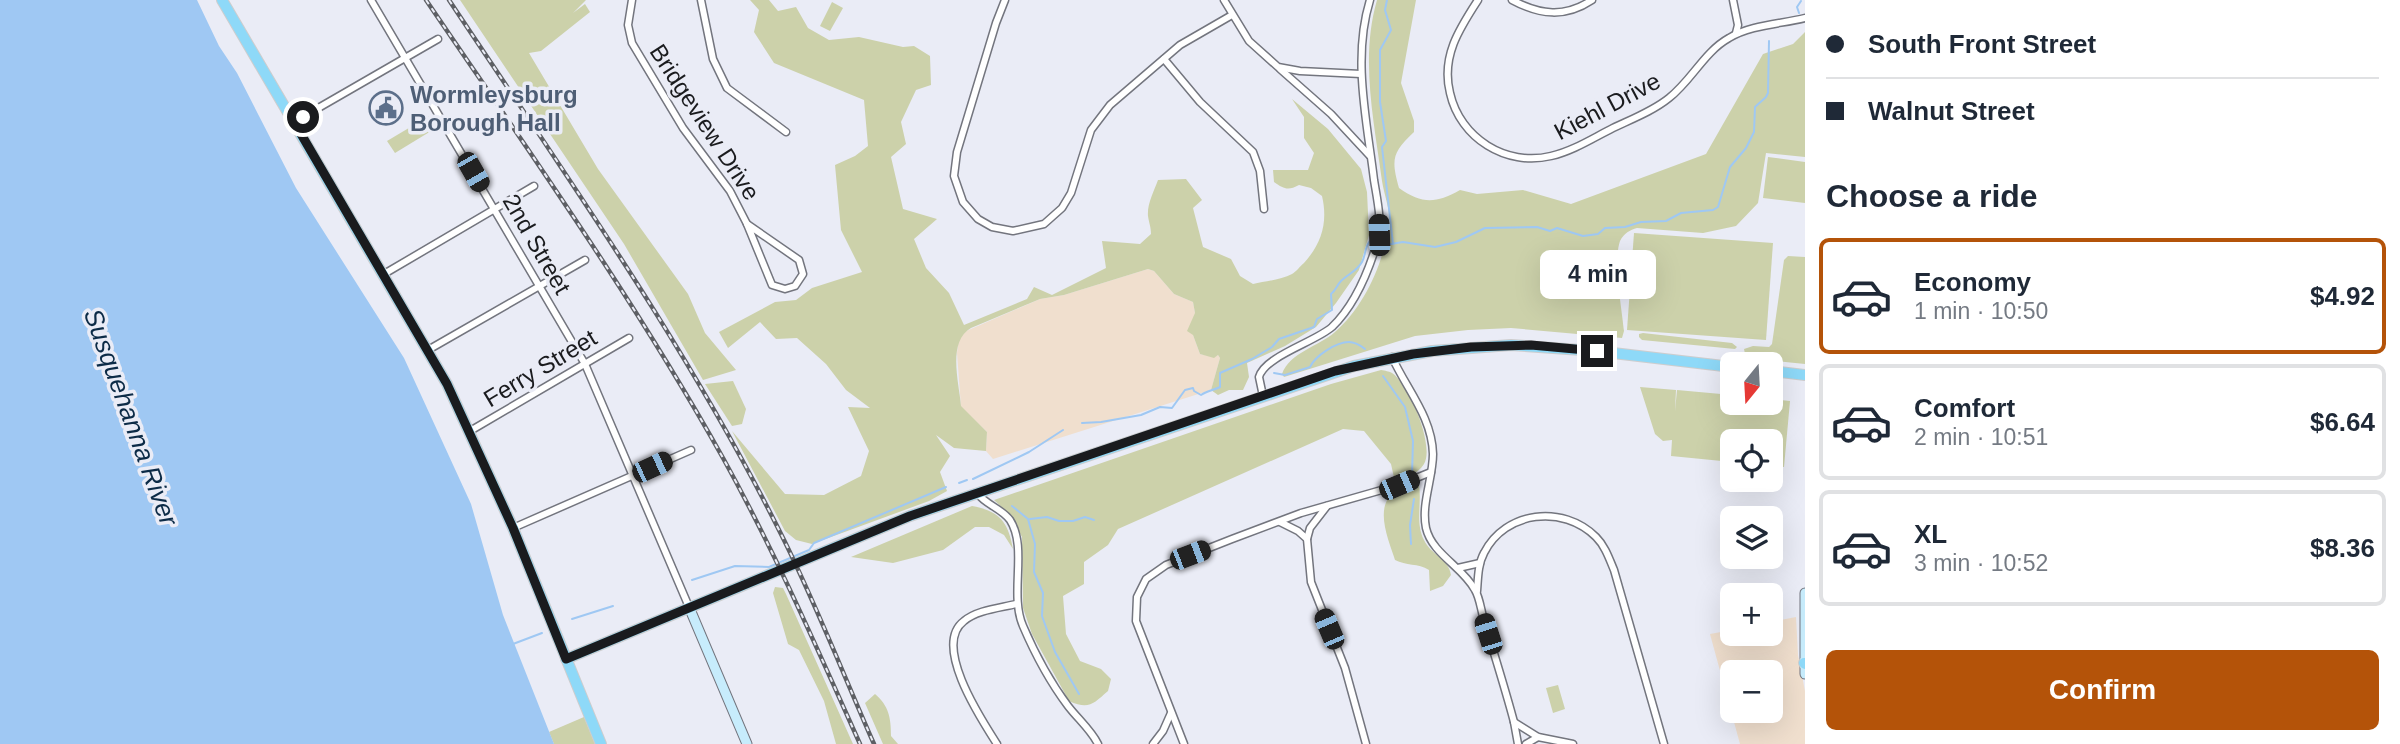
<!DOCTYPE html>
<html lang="en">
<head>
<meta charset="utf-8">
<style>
  body { margin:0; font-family:Arial,sans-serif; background:#f6f6f7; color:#1f2937; height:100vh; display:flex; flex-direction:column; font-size:26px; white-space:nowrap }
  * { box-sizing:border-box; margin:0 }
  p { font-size:23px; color:#747a83 }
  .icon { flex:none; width:38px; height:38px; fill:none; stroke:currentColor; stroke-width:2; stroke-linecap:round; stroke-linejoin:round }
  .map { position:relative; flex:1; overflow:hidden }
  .side { display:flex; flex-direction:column; background:#fff; width:595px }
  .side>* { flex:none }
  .banner { display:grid; align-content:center; height:154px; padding:0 21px; background:#fff }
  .needle { width:46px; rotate:198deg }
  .controls { position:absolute; left:1720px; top:352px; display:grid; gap:14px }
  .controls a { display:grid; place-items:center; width:63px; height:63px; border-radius:10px; background:#fff; box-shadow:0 7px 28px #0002; font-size:35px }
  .end { position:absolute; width:32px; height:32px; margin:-16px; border:9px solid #1a1b1e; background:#fff; box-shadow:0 0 0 4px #fff }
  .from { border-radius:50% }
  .bubble { position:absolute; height:49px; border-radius:10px; background:#fff; box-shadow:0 7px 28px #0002; font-size:23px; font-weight:800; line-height:49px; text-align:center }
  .car { position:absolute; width:21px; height:42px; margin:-21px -10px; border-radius:9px; box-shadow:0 0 5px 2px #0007; background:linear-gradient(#222 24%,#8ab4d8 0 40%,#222 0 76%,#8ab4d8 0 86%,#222 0) }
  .banner b { display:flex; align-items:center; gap:24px; height:66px; font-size:26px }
  .banner b+b { border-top:2px solid #e0e1e3 }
  .banner i { width:18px; height:18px; background:#1f2937 }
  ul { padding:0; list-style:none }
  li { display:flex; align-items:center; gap:21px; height:116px; margin:0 14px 10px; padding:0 7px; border:4px solid #e0e1e3; border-radius:10px }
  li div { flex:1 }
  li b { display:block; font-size:26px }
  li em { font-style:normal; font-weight:800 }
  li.on { border-color:#b45309 }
  li>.icon { width:63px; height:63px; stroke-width:1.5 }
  h2 { padding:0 21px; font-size:32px; line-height:84px }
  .primary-button { display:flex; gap:14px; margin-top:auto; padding:14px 21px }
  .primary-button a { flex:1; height:80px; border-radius:10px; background:#b45309; color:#fff; font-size:28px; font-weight:800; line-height:80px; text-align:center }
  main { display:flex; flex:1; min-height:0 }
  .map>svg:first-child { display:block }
  .commercial { fill:#f0dfce; fill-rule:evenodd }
  .green { fill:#ccd1aa }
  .water { fill:#9fc8f3 }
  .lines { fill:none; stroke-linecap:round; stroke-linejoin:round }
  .stream { stroke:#9fc8f3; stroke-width:2 }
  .street-casing { stroke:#73757e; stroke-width:9 }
  .secondary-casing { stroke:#73757e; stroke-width:11 }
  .primary-casing { stroke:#cdcdce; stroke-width:12 }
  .street { stroke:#fff; stroke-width:6 }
  .secondary { stroke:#c7ecfc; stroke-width:9 }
  .primary { stroke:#8ed9f8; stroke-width:10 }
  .rail-casing { stroke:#5d5f64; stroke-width:4.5 }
  .rail { stroke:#eaecf6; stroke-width:2; stroke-dasharray:5; stroke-linecap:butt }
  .route { stroke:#1a1b1e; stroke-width:9 }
  .labels { text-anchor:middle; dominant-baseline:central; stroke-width:7; stroke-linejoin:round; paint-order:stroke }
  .service-label { font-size:24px; font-weight:bold; fill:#4e5e75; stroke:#eaecf6; text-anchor:start }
  .street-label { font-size:24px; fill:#1a1b1e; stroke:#eaecf6 }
  .water-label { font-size:26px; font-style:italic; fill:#0c2b47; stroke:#eaecf6 }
</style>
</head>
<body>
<main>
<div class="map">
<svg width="1805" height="744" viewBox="0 0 1805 744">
  <rect width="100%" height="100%" fill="#eaecf6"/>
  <g class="commercial">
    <path d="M1148 269 1154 271 1174 294 1193 302 1195 313 1193 335 1200 354 1214 357 1218 355 1220 358 1211 390 993 459 986 451 987 432 961 407 957 353 959 338 964 332 1040 299 1064 295Z"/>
    <path d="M1796 617 1798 655 1805 691V744H1740L1710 634 1732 630V634H1771V622ZM1732 672H1771V710H1732Z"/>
  </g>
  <g class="green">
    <path d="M460 0H586L573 13 585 4 590 12 541 51 529 53 598 169 688 294 705 333 736 370 703 380 624 244Z"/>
    <path d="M750 0H769L778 11 796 7 808 28 829 40 859 37 903 47 914 46 930 56 931 85 916 90 901 122 906 144 891 157 903 209 937 219 914 239 926 268 949 293 964 325 1027 299 1034 287 1052 295 1106 268 1102 241 1140 244 1151 234C1151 227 1149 223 1148 216 1147 204 1154 191 1158 180L1186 179 1202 200 1193 208 1203 247 1231 259 1240 276 1253 284C1265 281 1281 280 1292 274 1296 272 1300 266 1304 263 1322 243 1328 222 1322 196L1311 188 1299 185C1288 191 1284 189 1274 182L1273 170H1308L1314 153 1304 138V117L1292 99 1328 129 1361 169 1367 192 1369 235 1359 270 1336 303 1316 327 1285 346 1247 363 1249 377 1243 390H1229L1218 395 1211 390 1220 358 1218 355 1214 358 1200 354 1193 335 1187 331 1195 313 1193 302 1174 294 1154 271 1148 269 1064 295 1040 299 971 328C947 342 959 382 961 406L987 432 986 451 954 448 936 435 950 456 940 472 947 491 929 501 812 544 796 540 785 531 732 431 785 494 824 495 861 476 869 451 848 407 870 408 846 390 826 364 797 338 776 339 760 322 728 348 719 332 775 302 796 300 812 288 862 272 841 230 835 165 855 156 868 146 864 100 774 63 754 32 759 10Z"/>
    <path d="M1377 0H1416L1401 83 1414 121V132C1392 153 1391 159 1399 188 1422 204 1435 204 1460 190L1477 194 1523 190 1571 204 1706 154 1763 54 1793 44 1805 32V157L1766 153 1758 203 1736 226 1703 233 1637 228C1630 230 1624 233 1620 241 1613 260 1622 310 1624 331L1622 338 1511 328 1468 330 1415 336 1284 377 1282 374C1290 352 1318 347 1335 332 1357 313 1374 282 1382 255 1385 246 1389 233 1390 223 1390 210 1384 194 1382 181 1374 121 1360 59 1377 0Z"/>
    <path d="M832 2 843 8 830 31 820 26Z"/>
    <path d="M429 116 436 128 395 153 387 141Z"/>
    <path d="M1768 157 1805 162V203L1763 198Z"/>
    <path d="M1634 233 1773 243 1766 340 1627 330Z"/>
    <path d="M1788 256 1805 257V364L1757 359 1745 354 1744 349 1753 346 1769 347 1772 344 1784 260Z"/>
    <path d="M1643 333 1732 343 1737 347 1735 349 1642 340 1639 337V334Z"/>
    <path d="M1381 370C1386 371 1388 371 1392 373 1409 384 1435 446 1424 464 1418 474 1405 478 1395 482L1391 464 1364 431 1343 429 1118 529 1108 545 1084 562V584L1063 596 1066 634 1080 661 1101 669 1111 679 1108 691C1093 704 1089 710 1069 701L1032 634 1023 608 1022 537 1010 515 994 500 1331 384Z"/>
    <path d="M733 381 746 409 742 424 732 426 705 384Z"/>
    <path d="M1640 387 1676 390 1675 411 1677 390 1732 395V402H1771V399L1790 401 1784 467 1771 466V441H1732V462L1671 456 1672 440 1663 441 1655 434Z"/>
    <path d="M1419 485C1422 504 1415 522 1424 540 1430 554 1449 559 1451 575L1443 586 1430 591 1429 570C1418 563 1406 566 1395 560 1389 540 1372 505 1397 490 1402 487 1413 487 1419 485Z"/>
    <path d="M972 506C1000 511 1008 522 1013 549L1004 535 989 527H975L943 550 893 563 851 557Z"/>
    <path d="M775 587 783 588 786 594 853 744H836L824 701 799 650 788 644 773 593Z"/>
    <path d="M1558 685 1565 709 1553 713 1546 688Z"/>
    <path d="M875 694C889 706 891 718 891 736L898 744H883L865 703Z"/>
    <path d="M584 717 595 744H554L549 732Z"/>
  </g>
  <path class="water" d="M0 0H197L219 46 237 73 296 188 404 358 471 504 503 615 554 744H0Z"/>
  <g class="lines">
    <g class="stream">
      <path d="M1387 0 1385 10 1391 30 1380 50V102L1386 141 1382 147 1393 244"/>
      <path d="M1799 13 1797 7 1801 1"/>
      <path d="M1385 245 1403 242 1435 247 1456 242 1485 228 1537 227 1550 231 1557 228 1583 236 1598 234 1605 228 1625 227 1641 222 1666 221 1681 213 1713 210 1718 207 1730 167 1746 148 1754 132 1755 107 1766 97 1768 93 1769 41"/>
      <path d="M1274 373 1285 375 1310 367C1315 356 1336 342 1349 342 1356 342 1361 346 1365 349"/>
      <path d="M1383 376 1405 407 1413 441 1412 474"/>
      <path d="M1082 423 1101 422 1141 415 1160 407 1172 408 1185 390 1193 388 1194 391 1201 395C1207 391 1214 390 1220 387V373L1252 359 1272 347 1279 339 1314 327 1317 319 1332 310 1331 294C1336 290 1337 285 1341 281 1348 274 1357 271 1362 262 1366 255 1364 248 1370 241"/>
      <path d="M973 479 1029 452 1063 430"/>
      <path d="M959 483 967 480"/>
      <path d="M1012 506 1028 519 1035 544 1034 572 1043 593 1042 616 1055 652 1079 694"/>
      <path d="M1030 519 1047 517 1059 521H1073L1085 517 1094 520"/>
      <path d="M1411 544 1410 525 1414 499"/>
      <path d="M692 580 735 566 769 567 809 550 814 543 946 487"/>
      <path d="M572 619 613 606"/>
      <path d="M513 644 542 633"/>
    </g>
    <defs>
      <g id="street">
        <path d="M371 0 585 364 689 607"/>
        <path d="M632 0 628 25 632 43 683 128 730 191 747 224"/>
        <path d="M701 0 713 59 727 88 786 132"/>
        <path d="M1005 0 996 23 957 152 954 176 963 202 978 219 992 227 1013 231 1044 224 1062 208 1071 193 1091 130 1110 105 1180 45 1232 15"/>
        <path d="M1224 0 1249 41 1278 67 1300 71 1361 74"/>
        <path d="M1478 0C1459 29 1441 57 1450 93 1460 138 1506 167 1551 156 1573 151 1593 138 1613 128 1632 119 1653 111 1669 98 1692 80 1704 52 1729 38 1750 25 1781 24 1805 18"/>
        <path d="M1512 0C1540 15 1565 18 1592 0"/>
        <path d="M1733 0 1738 25 1736 33"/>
        <path d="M1164 59 1200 102 1253 152 1260 171 1264 209"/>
        <path d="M1280 69 1331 114 1370 156"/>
        <path d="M294 122 438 39"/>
        <path d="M747 224 799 260 803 274 795 286 785 289 772 285Z"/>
        <path d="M384 274 534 186"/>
        <path d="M428 350 585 260"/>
        <path d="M1392 357C1407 390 1432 417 1433 454 1433 478 1421 504 1426 528 1432 554 1463 567 1475 590 1480 598 1481 611 1484 620 1494 654 1505 688 1514 722L1538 737 1573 744"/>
        <path d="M1263 396 1259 377C1265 356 1315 342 1332 327 1355 305 1368 273 1377 243 1383 224 1377 199 1374 180 1367 121 1352 58 1370 0"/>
        <path d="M470 431 629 338"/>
        <path d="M977 493C986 505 1001 508 1010 520 1028 548 1009 594 1023 626 1035 654 1050 682 1068 706 1078 719 1091 730 1098 744"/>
        <path d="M1280 522 1298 531 1307 539 1311 582 1345 668 1366 744"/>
        <path d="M513 528 691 450"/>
        <path d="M1307 539 1310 528 1327 506"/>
        <path d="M1458 568 1480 563"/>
        <path d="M1477 591C1478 578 1478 564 1484 553 1505 511 1563 504 1596 537 1605 546 1609 558 1614 570L1664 744"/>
        <path d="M1514 722 1518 744"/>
        <path d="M997 744C981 719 932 645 964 621 977 610 1000 608 1016 604"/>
        <path d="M1153 744 1163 731 1171 713"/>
        <path d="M1184 744 1136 621 1137 597 1146 579 1166 565 1232 539 1301 513 1399 485 1431 472"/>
        <path d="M1526 744 1538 737"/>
      </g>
      <g id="secondary">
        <path d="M1805 593V674"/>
        <path d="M689 607 747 744"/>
      </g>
      <g id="primary">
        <path d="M222 0 447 384 513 528 601 744"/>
        <path d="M1771 371 1805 375"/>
        <path d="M566 659 910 516 1354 366 1432 351 1511 345 1596 351 1732 367"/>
        <path d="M1804 663 1805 664"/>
      </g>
    </defs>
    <use href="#street" class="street-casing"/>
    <use href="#secondary" class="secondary-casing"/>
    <use href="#primary" class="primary-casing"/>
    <use href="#street" class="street"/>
    <use href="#secondary" class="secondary"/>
    <use href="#primary" class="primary"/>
    <defs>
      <g id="rail">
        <path d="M426 0C528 150 634 299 723 458 774 550 817 648 860 744"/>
        <path d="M449 0C566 176 690 350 784 540 817 607 844 676 874 744"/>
      </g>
    </defs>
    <use href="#rail" class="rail-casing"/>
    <use href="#rail" class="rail"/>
  </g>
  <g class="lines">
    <path class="route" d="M303 117 294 122 447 384 513 528 566 659 910 516 1335 371 1413 354 1471 347 1531 345 1597 351"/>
  </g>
  <defs>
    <symbol id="civic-ring" viewBox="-11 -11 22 22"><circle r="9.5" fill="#eaecf6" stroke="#5c6f8a" stroke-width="1.5"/><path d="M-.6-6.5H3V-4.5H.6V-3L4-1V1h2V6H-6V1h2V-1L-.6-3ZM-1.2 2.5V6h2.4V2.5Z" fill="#5c6f8a"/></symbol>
  </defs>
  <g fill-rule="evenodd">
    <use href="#civic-ring" x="367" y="89" width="38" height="38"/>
  </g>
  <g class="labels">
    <g class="service-label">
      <text x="410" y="94">Wormleysburg<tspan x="410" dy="28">Borough Hall</tspan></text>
    </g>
    <g class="street-label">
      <text transform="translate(1607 106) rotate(-28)">Kiehl Drive</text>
      <text transform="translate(705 122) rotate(57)">Bridgeview Drive</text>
      <text transform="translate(537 244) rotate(60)">2nd Street</text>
      <text transform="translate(540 368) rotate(-31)">Ferry Street</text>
    </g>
    <g class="water-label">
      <text transform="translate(131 417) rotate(70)">Susquehanna River</text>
    </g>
  </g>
</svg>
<div class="controls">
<a><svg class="needle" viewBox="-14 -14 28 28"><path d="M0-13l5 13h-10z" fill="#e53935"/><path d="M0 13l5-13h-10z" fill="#747a83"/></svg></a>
<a><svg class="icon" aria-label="locate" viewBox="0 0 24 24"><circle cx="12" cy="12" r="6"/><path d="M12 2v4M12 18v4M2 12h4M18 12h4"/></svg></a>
<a><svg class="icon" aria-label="layers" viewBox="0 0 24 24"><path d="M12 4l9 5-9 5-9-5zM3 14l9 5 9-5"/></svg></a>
<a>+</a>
<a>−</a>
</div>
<i class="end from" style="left:303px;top:117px"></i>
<i class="end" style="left:1597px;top:351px"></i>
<div class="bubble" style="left:1540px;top:250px;width:116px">4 min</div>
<i class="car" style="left:473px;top:172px;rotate:150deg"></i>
<i class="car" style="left:1379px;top:235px;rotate:358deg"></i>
<i class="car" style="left:652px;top:467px;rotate:65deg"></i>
<i class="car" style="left:1399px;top:485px;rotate:67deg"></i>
<i class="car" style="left:1190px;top:555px;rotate:69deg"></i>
<i class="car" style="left:1329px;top:629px;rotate:337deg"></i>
<i class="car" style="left:1488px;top:634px;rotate:342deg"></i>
</div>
<section class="side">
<div class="banner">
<b><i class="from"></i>South Front Street</b>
<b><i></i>Walnut Street</b>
</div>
<h2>Choose a ride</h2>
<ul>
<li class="on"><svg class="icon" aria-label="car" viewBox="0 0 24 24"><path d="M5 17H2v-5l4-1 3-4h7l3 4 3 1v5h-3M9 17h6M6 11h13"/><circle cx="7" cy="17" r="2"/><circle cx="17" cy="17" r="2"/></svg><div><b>Economy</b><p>1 min · 10:50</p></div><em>$4.92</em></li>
<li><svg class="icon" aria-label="car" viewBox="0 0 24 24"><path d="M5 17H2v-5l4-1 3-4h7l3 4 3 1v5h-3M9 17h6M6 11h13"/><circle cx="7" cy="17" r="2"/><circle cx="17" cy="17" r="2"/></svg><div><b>Comfort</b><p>2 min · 10:51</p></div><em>$6.64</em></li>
<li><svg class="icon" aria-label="car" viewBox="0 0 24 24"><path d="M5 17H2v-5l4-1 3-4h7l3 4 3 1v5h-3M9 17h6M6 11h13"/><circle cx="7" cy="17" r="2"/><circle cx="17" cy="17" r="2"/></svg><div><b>XL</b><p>3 min · 10:52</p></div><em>$8.36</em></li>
</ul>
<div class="primary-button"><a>Confirm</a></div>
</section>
</main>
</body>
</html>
